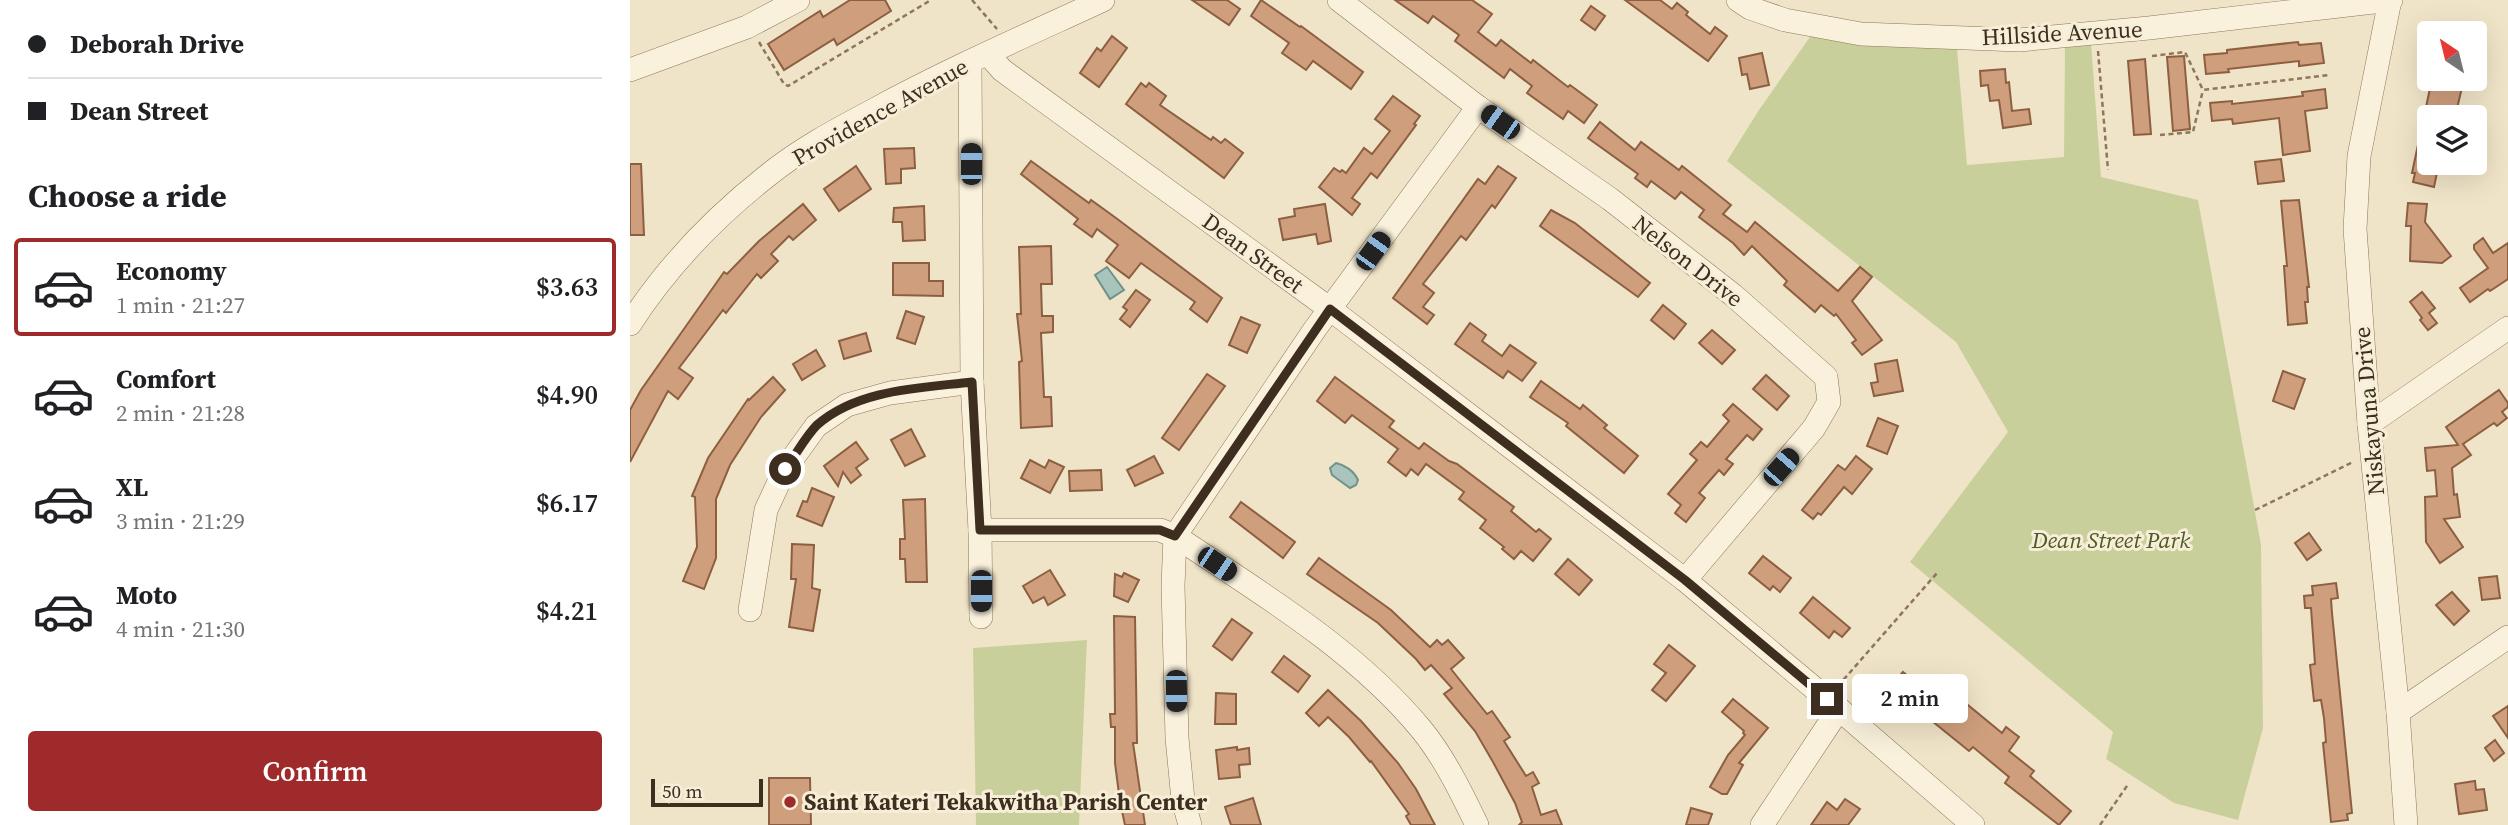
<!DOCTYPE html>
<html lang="en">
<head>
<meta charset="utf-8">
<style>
  body { margin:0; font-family:"Source Serif 4",serif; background:#f6f6f6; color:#202124; height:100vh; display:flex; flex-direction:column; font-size:26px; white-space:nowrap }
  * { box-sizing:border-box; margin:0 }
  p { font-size:23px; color:#757577 }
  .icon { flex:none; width:38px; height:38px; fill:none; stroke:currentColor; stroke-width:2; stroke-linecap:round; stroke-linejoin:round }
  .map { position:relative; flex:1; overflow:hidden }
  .sheet { display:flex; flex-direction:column; background:#fff; width:630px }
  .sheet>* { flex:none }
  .banner { display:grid; align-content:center; height:154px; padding:0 28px; background:#fff }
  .needle { width:46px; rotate:325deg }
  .buttons { position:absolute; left:1787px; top:21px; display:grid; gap:14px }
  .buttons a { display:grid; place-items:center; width:70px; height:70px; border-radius:7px; background:#fff; box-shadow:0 7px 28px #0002; font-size:35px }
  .scale { position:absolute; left:21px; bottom:18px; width:112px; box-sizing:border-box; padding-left:7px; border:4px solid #3d2e20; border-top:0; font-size:19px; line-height:24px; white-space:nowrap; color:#3d2e20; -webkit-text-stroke:5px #f7eed8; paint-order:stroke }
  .end { position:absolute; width:32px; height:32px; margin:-16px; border:9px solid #3d2e20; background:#fff; box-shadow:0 0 0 4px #fff }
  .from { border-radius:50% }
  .bubble { position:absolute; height:49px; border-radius:7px; background:#fff; box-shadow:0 7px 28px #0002; font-size:23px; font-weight:600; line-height:49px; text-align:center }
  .car { position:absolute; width:21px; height:42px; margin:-21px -10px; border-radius:9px; box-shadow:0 0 5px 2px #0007; background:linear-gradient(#222 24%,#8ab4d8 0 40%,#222 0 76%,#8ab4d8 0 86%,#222 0) }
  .banner b { display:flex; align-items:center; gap:24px; height:66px; font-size:26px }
  .banner b+b { border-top:2px solid #e0e0e0 }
  .banner i { width:18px; height:18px; background:#202124 }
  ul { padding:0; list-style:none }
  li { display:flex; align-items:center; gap:21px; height:98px; margin:0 14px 10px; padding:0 14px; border:4px solid transparent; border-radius:7px }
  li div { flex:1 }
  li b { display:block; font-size:26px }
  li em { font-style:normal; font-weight:600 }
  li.current { border-color:#9e2a2b }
  li>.icon { width:63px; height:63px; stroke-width:1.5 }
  h2 { padding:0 28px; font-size:32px; line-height:84px }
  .action { display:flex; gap:14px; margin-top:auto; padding:14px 28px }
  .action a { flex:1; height:80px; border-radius:7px; background:#9e2a2b; color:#fff; font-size:28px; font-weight:600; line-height:80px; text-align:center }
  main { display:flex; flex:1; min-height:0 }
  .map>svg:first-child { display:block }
  .green { fill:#c9cf9b }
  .water { fill:#a9c4bc; stroke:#6f938a; stroke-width:2 }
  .building { fill:#cf9f7d; stroke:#8d5f41; stroke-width:2 }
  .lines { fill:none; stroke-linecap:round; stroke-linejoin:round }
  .minor-casing { stroke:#8d765c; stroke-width:24 }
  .path { stroke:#8d765c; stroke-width:2.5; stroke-dasharray:5 3.5; stroke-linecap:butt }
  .minor { stroke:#faf1dc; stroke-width:23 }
  .route { stroke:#3d2e20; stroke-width:9 }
  .poi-dot { fill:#9e2a2b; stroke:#f7eed8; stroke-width:2.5 }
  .labels { text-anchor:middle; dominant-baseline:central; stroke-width:6; stroke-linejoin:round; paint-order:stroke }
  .street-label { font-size:23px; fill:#3d2e20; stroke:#f7eed8 }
  .park-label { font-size:23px; font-style:italic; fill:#4d5a26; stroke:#f7eed8 }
  .poi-label { font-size:23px; font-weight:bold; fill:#3d2e20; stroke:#f7eed8; text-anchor:start }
</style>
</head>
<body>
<main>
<section class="sheet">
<div class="banner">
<b><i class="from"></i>Deborah Drive</b>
<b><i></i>Dean Street</b>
</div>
<h2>Choose a ride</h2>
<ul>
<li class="current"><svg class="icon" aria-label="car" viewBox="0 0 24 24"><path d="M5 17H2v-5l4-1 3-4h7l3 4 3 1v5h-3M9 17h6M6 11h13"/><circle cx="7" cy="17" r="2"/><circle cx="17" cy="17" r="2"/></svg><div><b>Economy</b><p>1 min · 21:27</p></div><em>$3.63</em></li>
<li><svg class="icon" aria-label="car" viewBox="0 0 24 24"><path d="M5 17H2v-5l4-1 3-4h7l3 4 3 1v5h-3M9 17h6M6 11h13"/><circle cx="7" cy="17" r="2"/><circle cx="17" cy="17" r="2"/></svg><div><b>Comfort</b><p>2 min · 21:28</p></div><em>$4.90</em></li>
<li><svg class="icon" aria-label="car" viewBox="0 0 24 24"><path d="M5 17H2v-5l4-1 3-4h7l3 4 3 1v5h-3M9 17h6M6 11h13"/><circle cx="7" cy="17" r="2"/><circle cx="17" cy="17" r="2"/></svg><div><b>XL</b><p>3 min · 21:29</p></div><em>$6.17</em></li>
<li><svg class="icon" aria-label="car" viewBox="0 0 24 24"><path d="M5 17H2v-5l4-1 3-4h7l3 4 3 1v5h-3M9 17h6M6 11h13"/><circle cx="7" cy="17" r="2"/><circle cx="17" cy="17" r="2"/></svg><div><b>Moto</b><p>4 min · 21:30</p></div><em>$4.21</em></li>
</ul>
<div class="action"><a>Confirm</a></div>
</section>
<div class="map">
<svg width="1878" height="825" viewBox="0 0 1878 825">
  <rect width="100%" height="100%" fill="#f0e4c8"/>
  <g class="green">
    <path d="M1182 34 1224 42 1327 49 1337 165 1434 157 1435 47 1461 43 1471 177 1568 200 1631 545 1633 728 1608 820 1544 803 1476 759 1483 732 1280 562 1378 432 1326 342 1097 161 1129 110Z"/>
    <path d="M457 640 449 825H346L343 648Z"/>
  </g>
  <g class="water">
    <path d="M477 267 494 290 480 299 465 275Z"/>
    <path d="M706 463C715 465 724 471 728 480L726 485 720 488 702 475 700 468Z"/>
  </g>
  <g class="building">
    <path d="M220 0H255L261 11 207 45 204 39 154 70 138 44 190 11 193 17Z"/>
    <path d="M562 0H597L610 9 599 25Z"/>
    <path d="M631 0 670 27 671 26 733 72 721 89 683 61 676 70 652 53 659 43 621 16Z"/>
    <path d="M765 0H842L862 14 848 32 866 46 871 40 901 63 903 60 938 87 940 85 967 105 954 123 938 111 933 119 897 93 902 86 880 69 874 78 825 41 829 35 803 16 798 23Z"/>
    <path d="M995 0H1030L1042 9 1047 3 1058 12 1056 15 1080 34 1085 27 1097 36 1078 61Z"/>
    <path d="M961 6 975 16 965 30 951 20Z"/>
    <path d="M482 36 497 48 469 87 450 73 467 48 471 51Z"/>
    <path d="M1668 42 1669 45 1691 43 1694 63 1669 66V61L1598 69 1599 72 1576 74 1574 55 1597 53V50Z"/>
    <path d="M1132 53 1139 85 1120 89 1117 74 1112 75 1109 58Z"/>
    <path d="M1554 56 1560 129 1543 131 1537 57Z"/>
    <path d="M1515 59 1521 134 1504 135 1498 61Z"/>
    <path d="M1375 69 1376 83 1379 82 1382 111 1399 109 1401 124 1373 128 1369 100 1360 101 1358 85 1351 86 1350 71Z"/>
    <path d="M1802 79H1834L1825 117 1806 115V117H1799V163H1809L1804 187 1783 182 1785 173H1782Z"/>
    <path d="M511 83 516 87 519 83 536 96 530 105 581 140 583 137 591 143 595 139 613 153 594 178 496 104Z"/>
    <path d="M1695 89 1697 108 1675 111 1680 151 1653 155 1649 118 1603 124 1602 119 1582 121 1580 103 1602 101V104L1673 96 1672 92Z"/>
    <path d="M763 96 790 116 784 124 786 125 747 178 741 173 722 198 730 204 722 215 689 187 704 168 710 172 712 170 716 173 734 148 742 154 760 131 745 119Z"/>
    <path d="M970 122 1005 150 1011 142 1049 170 1052 166 1101 205 1093 214 1117 232 1125 222 1208 291 1230 267 1242 277 1222 301 1252 340 1232 355 1222 343 1226 340 1206 314 1204 316 1191 305 1185 312 1154 285 1157 281 1122 246 1114 255 1103 243 1069 217 1074 210 1051 192 1045 199 1021 181 1017 187 1005 178 1008 174 958 138Z"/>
    <path d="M284 148 285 168 271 169V183L256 184 254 149Z"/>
    <path d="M1651 159 1654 181 1628 184 1625 162Z"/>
    <path d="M401 161 459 203 461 200 486 218 592 298 577 322 560 309 565 302 511 263 499 278 476 261 488 245 467 229 462 237 444 224 448 219 391 174Z"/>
    <path d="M0 164H11L14 235H0Z"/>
    <path d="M226 166 241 189 209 211 194 189Z"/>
    <path d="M868 166 886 178 865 208 862 205 836 240 831 236 793 284 804 293 793 307 804 315 797 324 763 298 848 179 855 184Z"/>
    <path d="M1669 200 1679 287H1677L1678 302H1675L1677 323 1658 325 1654 266H1657L1651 201Z"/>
    <path d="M1778 203 1797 204 1795 222 1821 256 1812 263 1780 261 1781 226H1776Z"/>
    <path d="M173 204 186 220 163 240 159 236 141 254 148 261 131 278 127 274 96 313 93 310 49 368 63 378 48 399 38 391 0 462V410L11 390 94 272 97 274 129 241Z"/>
    <path d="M695 204 701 241 688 244 686 234 653 240 649 219 665 216 664 209Z"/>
    <path d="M294 206 295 240 273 241 272 222H263L264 208Z"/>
    <path d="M921 210 945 223 1020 283 1008 297 910 226Z"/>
    <path d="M1853 238 1863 253 1878 243V279L1860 291 1858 289 1840 302 1830 288 1858 268 1844 249V245Z"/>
    <path d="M421 246 422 284H411L412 316H423V332L411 333 414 397H421L422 426 391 428 389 362 392 361 387 314H391L389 247Z"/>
    <path d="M263 263H299V281H313V296L263 295Z"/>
    <path d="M506 290 520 300 500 327 490 319 497 310 493 307Z"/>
    <path d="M1792 292 1805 308 1799 313 1807 323 1798 330 1790 320 1792 318 1780 302Z"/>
    <path d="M1033 305 1056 324 1044 339 1021 320Z"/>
    <path d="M276 311 294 317 285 344 267 338Z"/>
    <path d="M611 317 630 325 617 353 599 345Z"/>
    <path d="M840 323 856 335 852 341 872 356 880 345 906 363 892 381 878 371 873 378 825 344Z"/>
    <path d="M1082 330 1105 350 1092 364 1069 343Z"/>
    <path d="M236 333 241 351 214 359 209 341Z"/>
    <path d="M186 350 195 366 172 380 163 364Z"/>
    <path d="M1267 360 1273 391 1244 396 1241 383 1248 382 1245 364Z"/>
    <path d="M1653 371 1675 379 1664 409 1643 401Z"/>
    <path d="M577 374 595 386 549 450 532 438Z"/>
    <path d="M1136 375 1159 396 1147 410 1123 389Z"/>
    <path d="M143 377 155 390 131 417 100 465 86 499V558L74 589 53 581 67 547 65 497 62 496 78 458 118 399 119 400Z"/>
    <path d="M705 377 764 421 759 427 789 449 794 443 819 461 827 464 884 507 881 511 906 532 909 529 921 539 903 561 891 551 884 559 872 549 874 547 850 528 856 520 829 499 834 492 796 464 788 475 781 469 776 476 758 462 768 449 722 415 715 423 687 401Z"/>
    <path d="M911 381 950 409 953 405 977 425 974 428 1008 456 994 473 936 426 938 423 900 397Z"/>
    <path d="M1869 390 1878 403V407L1872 412 1877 418 1867 426 1864 423 1833 444 1841 455 1822 468 1824 495 1827 494 1830 517 1814 519 1833 547 1810 563 1796 542 1795 497 1807 496 1805 470 1797 471 1795 448 1828 445 1816 427Z"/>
    <path d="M1103 404 1132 429 1123 440 1117 435 1096 459 1103 464 1094 475 1089 470 1069 493 1075 498 1056 522 1045 513 1051 505 1038 494 1067 460 1060 454 1071 442 1077 447 1099 421 1093 415Z"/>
    <path d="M1248 418 1268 426 1257 454 1237 446Z"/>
    <path d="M281 429 295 456 275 466 261 440Z"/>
    <path d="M226 442 238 459 226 468 231 475 221 483 213 472 208 486 194 466Z"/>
    <path d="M524 456 533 473 505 486 497 470Z"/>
    <path d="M1226 456 1242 469 1222 494 1214 487 1191 515 1188 513 1183 519 1172 510 1208 465 1215 470Z"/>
    <path d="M400 460 415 468 419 460 434 467 420 493 391 478Z"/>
    <path d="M471 470 472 490 440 491 439 471Z"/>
    <path d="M182 488 204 497 192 526 167 516 173 501 177 502Z"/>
    <path d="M295 499 297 582H276L275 559H270V539H275L273 500Z"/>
    <path d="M611 502 665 542 653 558 600 517Z"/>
    <path d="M1679 533 1691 550 1677 560 1665 543Z"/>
    <path d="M162 544 184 545 182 588 190 590 183 631 159 627 166 579H161Z"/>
    <path d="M1133 556 1161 578 1150 592 1143 586 1140 590 1119 573Z"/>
    <path d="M689 558 761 610 800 647 807 640 812 645 818 640 834 658 821 669 857 714 862 711 880 737 874 741 896 776 903 772 909 783 902 787 911 815 926 810 932 825H889L892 822 885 803 863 762 845 731 814 694 822 688 801 665 795 670 786 659 748 623 677 574Z"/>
    <path d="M938 559 962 580 949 595 925 574Z"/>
    <path d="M420 570 435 595 418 605 414 597 403 603 393 586Z"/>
    <path d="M494 573 509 580 498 602 484 596 485 574 492 577Z"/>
    <path d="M1867 576 1870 598 1852 600 1849 578Z"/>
    <path d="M1706 583 1708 598 1701 599 1702 613 1722 813 1717 814 1718 820 1701 822 1693 743 1696 742 1694 718 1691 700 1684 701 1680 665 1685 664 1681 608H1675L1674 596 1683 595 1682 586Z"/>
    <path d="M1822 592 1839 611 1824 625 1806 605Z"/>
    <path d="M1183 597 1220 628 1212 637 1204 631 1199 638 1170 613Z"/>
    <path d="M484 616 505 617 507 743H503L515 825H495L490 802 485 763V727H481L480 714H485V712Z"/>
    <path d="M602 619 622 633 602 660 583 646Z"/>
    <path d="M1039 645 1065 666 1036 701 1022 690 1036 673 1024 664Z"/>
    <path d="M654 656 680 676 668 692 642 672Z"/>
    <path d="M1273 672 1313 704 1318 698 1328 707 1333 701 1372 733 1376 727 1389 737 1379 751 1404 771 1400 776 1441 811 1429 825 1375 783 1379 777 1343 747 1339 751 1260 687Z"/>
    <path d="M698 690 731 721 768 763 786 789 805 825H781L776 816 779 814 741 761 740 762 719 737 698 717 689 726 676 713Z"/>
    <path d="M586 693 606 694V724H585Z"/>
    <path d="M1103 699 1138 728 1109 763 1113 765 1097 794H1092L1080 787 1098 755 1115 735 1113 733 1114 731 1092 712Z"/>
    <path d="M1878 706V738L1863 716Z"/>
    <path d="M1865 740 1874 753 1864 761 1855 748Z"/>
    <path d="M607 747V750L619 748 620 764 609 765 610 777 589 779 586 750Z"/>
    <path d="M139 778H180L181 825H139Z"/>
    <path d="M1845 781 1846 790 1854 789 1857 810 1829 814 1825 784Z"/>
    <path d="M623 798 631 825H601L595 807Z"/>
    <path d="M1215 799 1230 809 1218 825H1181L1197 802 1207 810Z"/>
    <path d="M1061 808 1082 814 1078 825H1056Z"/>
  </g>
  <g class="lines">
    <defs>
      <g id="minor">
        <path d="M709 0 848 107 980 199 1103 295 1196 377 1199 402 1184 428 1055 580"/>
        <path d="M1108 0 1120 8 1155 20 1231 34 1389 40 1519 28 1761 0"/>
        <path d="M1760 0 1729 156 1725 229 1739 424 1768 712 1776 825"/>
        <path d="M358 54 372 70 700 309 1055 580 1209 709 1343 825"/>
        <path d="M340 62 342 382 350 530 351 617"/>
        <path d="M0 70 117 27 168 0"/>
        <path d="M0 324C36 268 85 217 137 176 169 150 206 130 242 111 317 70 395 36 473 0"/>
        <path d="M1739 424 1878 328"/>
        <path d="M350 530H530L545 536C629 592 725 649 791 729 814 757 831 792 847 825"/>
        <path d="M120 610 136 510 155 469 186 426 217 405 260 393 342 382"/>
        <path d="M1768 712 1878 637"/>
        <path d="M560 825 553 800 547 738 543 586 545 536 685 329 848 107"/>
        <path d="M1132 825 1209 709"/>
      </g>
    </defs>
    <use href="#minor" class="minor-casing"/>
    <g class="path">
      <path d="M342 0 367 29"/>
      <path d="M129 42 154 84 158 86 301 0"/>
      <path d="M1468 51 1478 170"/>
      <path d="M1522 56 1555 52 1573 90 1699 75"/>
      <path d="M1530 135 1563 132 1573 90"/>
      <path d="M1625 510 1723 462"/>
      <path d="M1208 686 1307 573"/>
      <path d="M1470 825 1499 783"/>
    </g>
    <use href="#minor" class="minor"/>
  </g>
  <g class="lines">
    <path class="route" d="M155 469C166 455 175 437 187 425 228 389 291 388 342 382L350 530H530L545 536 700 309 1055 580 1197 699"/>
  </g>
  <circle class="poi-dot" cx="160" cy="802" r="7"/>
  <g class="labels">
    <g class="street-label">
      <text transform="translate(1432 33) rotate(-3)">Hillside Avenue</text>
      <text transform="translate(250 112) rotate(-29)">Providence Avenue</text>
      <text transform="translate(623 253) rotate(36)">Dean Street</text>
      <text transform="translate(1058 261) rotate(38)">Nelson Drive</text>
      <text transform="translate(1739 411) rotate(-95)">Niskayuna Drive</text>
    </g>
    <g class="park-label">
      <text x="1481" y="540">Dean Street Park</text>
    </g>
    <g class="poi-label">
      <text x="174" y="802">Saint Kateri Tekakwitha Parish Center</text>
    </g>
  </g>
</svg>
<div class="buttons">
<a><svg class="needle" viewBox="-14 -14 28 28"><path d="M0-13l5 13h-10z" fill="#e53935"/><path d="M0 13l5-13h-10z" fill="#757577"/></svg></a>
<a><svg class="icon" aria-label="layers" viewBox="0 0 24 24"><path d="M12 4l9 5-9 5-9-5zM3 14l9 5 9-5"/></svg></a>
</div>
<div class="scale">50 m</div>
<i class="end from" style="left:155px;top:469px"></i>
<i class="end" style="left:1197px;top:699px"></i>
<div class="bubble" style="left:1222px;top:674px;width:116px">2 min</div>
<i class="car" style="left:870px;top:122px;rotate:305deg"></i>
<i class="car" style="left:341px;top:164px;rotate:0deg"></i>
<i class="car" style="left:743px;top:251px;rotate:36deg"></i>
<i class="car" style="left:1151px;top:467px;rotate:41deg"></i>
<i class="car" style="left:587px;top:564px;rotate:124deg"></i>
<i class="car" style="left:351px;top:591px;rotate:180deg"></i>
<i class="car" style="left:546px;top:691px;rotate:179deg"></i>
</div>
</main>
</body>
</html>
